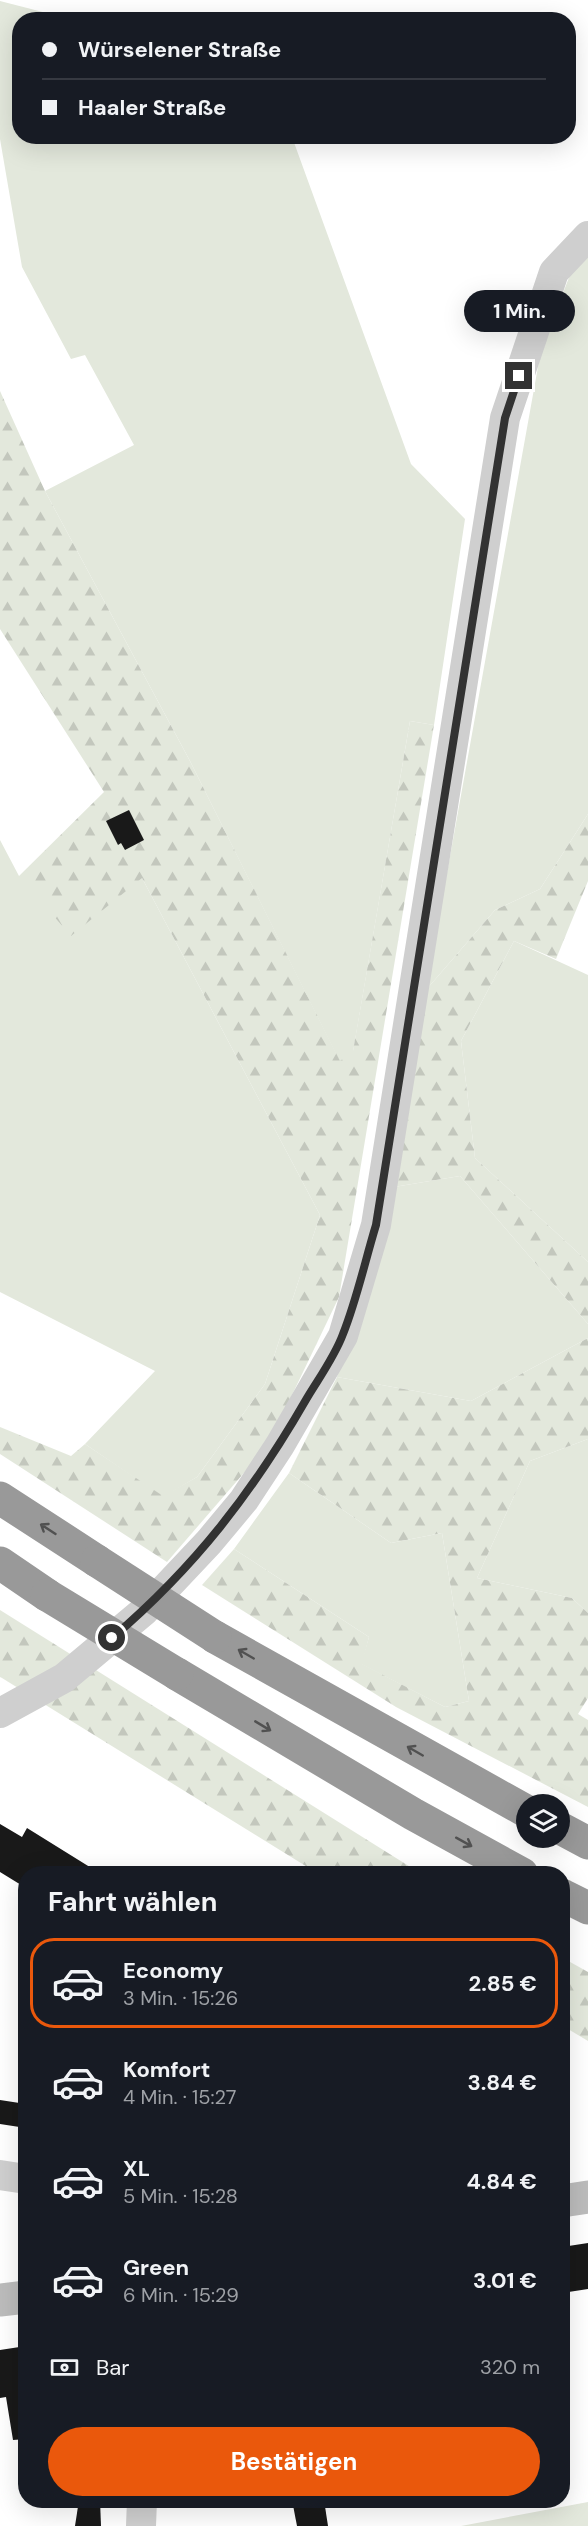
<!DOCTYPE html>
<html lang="de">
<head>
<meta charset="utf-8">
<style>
  body { margin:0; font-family:"DM Sans",sans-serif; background:#20242c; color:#f1f3f6; height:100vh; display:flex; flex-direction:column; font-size:22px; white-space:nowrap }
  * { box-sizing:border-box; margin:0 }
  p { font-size:20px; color:#9ea1a6 }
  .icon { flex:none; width:33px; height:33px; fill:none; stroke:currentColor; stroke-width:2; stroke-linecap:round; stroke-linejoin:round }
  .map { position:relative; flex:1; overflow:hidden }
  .side { position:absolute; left:18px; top:1866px; width:552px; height:642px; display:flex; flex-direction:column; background:#171b24; border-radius:24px; box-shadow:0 6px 24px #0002 }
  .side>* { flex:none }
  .top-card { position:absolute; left:12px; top:12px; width:564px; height:132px; border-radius:24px; box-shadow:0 6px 24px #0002; display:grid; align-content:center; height:132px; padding:0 30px; background:#171b24 }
  .buttons { position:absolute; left:516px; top:1794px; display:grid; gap:12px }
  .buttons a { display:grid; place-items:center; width:54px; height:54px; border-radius:50%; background:#171b24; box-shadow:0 6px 24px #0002; font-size:30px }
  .end { position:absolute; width:27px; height:27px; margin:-14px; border:8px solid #323232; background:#fff; box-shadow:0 0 0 3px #fff }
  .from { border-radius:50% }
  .bubble { position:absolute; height:42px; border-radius:21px; background:#171b24; box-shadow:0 6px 24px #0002; font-size:20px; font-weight:700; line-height:42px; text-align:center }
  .top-card b { display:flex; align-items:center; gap:21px; height:57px; font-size:22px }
  .top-card b+b { border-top:2px solid #363941 }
  .top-card i { width:15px; height:15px; background:#f1f3f6 }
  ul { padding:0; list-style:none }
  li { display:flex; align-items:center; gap:18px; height:90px; margin:0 12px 9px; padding:0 18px; border:3px solid transparent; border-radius:24px }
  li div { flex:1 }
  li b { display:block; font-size:22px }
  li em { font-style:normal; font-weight:700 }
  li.selected { border-color:#ea580c }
  li>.icon { width:54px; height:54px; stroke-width:1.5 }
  h2 { padding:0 30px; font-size:27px; line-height:72px }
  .pay { display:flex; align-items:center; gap:15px; height:66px; padding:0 30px; font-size:22px }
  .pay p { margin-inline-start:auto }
  .primary-button { display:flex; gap:12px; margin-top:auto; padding:12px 30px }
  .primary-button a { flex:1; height:69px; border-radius:36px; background:#ea580c; color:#fff; font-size:24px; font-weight:700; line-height:69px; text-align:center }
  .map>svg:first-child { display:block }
  .grass { fill:#e3e8dc }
  .forest { fill:url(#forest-firs) }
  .building { fill:#191919 }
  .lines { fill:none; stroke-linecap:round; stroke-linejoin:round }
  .minor { stroke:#cfcfcf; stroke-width:30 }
  .secondary { stroke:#bcbcbc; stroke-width:33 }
  .motorway { stroke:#999; stroke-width:33 }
  .motorway-bridge { stroke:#999; stroke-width:33 }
  .oneway { stroke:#515151 }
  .route { stroke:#323232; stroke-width:8 }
</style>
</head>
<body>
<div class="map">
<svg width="588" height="2526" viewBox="0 0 588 2526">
  <defs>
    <pattern id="forest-firs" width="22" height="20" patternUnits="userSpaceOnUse" patternTransform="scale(1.5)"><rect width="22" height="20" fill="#e3e8dc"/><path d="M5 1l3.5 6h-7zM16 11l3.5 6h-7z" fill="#c3c7bd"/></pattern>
  </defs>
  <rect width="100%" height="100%" fill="#fff"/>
  <g class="grass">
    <path d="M0 1 70 19 20 20V136L292 137 411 464 465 519 434 725 410 721 353 1052 340 1062 190 761 45 491 134 445 85 355 71 359 22 267 0 139Z"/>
    <path d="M588 250V814L540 889 495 910 426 990 541 350 575 262Z"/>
    <path d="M0 840 19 876 142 878 320 1215 265 1384 197 1477 163 1497 85 1444 155 1371 0 1292Z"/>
    <path d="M514 941 588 975V1262L475 1158 461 1041Z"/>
    <path d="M460 1176 588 1324V1338L471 1401 337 1377 388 1188Z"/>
    <path d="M588 1439V1613L572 1598 477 1578 530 1461Z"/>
    <path d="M289 1473 391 1543 442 1533 469 1701 445 1707 361 1664 369 1637 234 1549Z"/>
    <path d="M588 2502V2526H461Z"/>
  </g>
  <g class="forest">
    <path d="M0 391 45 491 190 761 340 1061 353 1051 410 721 434 725 339 1297 268 1445 167 1562 0 1454V1427L71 1456 85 1444 163 1496 197 1477 265 1384 320 1215 142 878 71 936 19 876 104 792 0 629Z"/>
    <path d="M588 814V881L556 959 514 941 461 1041 475 1158 588 1262V1324L460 1176 388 1188 426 990 495 910 540 889Z"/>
    <path d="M588 1338V1439L530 1461 477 1578 572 1598 588 1613V1698L578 1714 588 1720V1807L396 1707 202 1585 234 1549 369 1637 362 1664 445 1707 469 1701 442 1533 391 1543 289 1473 337 1377 471 1401Z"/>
    <path d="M0 1610 420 1873H317L2 1678 0 1677Z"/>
    <path d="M563 1958 588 1972V2041L563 2026Z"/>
  </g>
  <g class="building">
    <path d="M129 810 144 840 125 850 121 843 118 845 106 821Z"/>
    <path d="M0 1824 22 1837 27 1828 101 1874H26V1888L0 1872Z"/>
    <path d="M0 2100 26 2104V2128L0 2124Z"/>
    <path d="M588 2243V2289L562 2293V2247Z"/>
    <path d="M26 2346V2439L13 2440 6 2397 0 2398V2350Z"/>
    <path d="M79 2500H100L101 2526H75Z"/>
    <path d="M292 2500H324L328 2526H297Z"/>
  </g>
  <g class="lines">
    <g class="minor">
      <path d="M0 1713 64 1678 144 1611 209 1542 244 1500 280 1445 343 1336 376 1225 505 418 554 272 588 236"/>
      <path d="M0 2175 26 2179"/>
      <path d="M141 2526 142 2500"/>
    </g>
    <g class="secondary">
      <path d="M562 2201 588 2197"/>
      <path d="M0 2300 26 2297"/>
    </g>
    <g class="motorway">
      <path d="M0 1498 97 1561"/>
      <path d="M0 1563 47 1595"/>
      <path d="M215 1637 526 1811"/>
      <path d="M177 1674 413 1814 522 1874"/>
      <path d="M560 1828 588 1843"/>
      <path d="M562 1895 588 1908"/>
    </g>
    <g class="motorway-bridge">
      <path d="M97 1561 215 1637"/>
      <path d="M47 1595 177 1674"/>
    </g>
  </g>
  <defs><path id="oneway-shaft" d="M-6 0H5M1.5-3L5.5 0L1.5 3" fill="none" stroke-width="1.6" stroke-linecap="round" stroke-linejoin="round" transform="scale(1.5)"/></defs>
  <g class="oneway">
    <use href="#oneway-shaft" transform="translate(48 1529) rotate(-147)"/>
    <use href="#oneway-shaft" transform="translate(246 1654) rotate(-150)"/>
    <use href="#oneway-shaft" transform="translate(263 1726) rotate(31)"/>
    <use href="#oneway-shaft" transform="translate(415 1751) rotate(-150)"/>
    <use href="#oneway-shaft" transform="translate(464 1842) rotate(29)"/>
  </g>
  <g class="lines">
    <path class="route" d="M112 1638C195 1567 253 1492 307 1398 319 1378 335 1356 343 1334 357 1299 365 1261 376 1225L505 418 519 376"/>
  </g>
</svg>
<div class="buttons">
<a><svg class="icon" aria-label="layers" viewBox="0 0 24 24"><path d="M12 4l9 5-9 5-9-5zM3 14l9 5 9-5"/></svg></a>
</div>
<i class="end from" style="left:112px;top:1638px"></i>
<i class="end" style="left:519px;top:376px"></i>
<div class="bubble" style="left:464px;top:290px;width:111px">1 Min.</div>
<div class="top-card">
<b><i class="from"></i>Würselener Straße</b>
<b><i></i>Haaler Straße</b>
</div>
<section class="side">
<h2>Fahrt wählen</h2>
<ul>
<li class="selected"><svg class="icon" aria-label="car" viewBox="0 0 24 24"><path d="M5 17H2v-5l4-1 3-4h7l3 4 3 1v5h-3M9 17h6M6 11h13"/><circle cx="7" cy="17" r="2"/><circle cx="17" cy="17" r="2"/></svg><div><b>Economy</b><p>3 Min. · 15:26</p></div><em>2.85 €</em></li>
<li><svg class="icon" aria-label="car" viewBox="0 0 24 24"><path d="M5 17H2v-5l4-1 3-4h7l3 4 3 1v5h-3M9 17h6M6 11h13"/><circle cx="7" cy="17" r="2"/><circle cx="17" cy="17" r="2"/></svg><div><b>Komfort</b><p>4 Min. · 15:27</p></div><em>3.84 €</em></li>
<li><svg class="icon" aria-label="car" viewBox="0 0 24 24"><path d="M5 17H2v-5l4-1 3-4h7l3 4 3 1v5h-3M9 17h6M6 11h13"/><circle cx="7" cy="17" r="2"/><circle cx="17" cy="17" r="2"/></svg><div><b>XL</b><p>5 Min. · 15:28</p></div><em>4.84 €</em></li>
<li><svg class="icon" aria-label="car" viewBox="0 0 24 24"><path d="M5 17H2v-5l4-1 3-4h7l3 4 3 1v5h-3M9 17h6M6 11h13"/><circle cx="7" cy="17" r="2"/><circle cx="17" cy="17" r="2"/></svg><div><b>Green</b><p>6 Min. · 15:29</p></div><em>3.01 €</em></li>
</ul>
<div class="pay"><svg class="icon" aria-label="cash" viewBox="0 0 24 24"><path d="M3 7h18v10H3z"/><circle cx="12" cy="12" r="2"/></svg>Bar<p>320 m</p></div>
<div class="primary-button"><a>Bestätigen</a></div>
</section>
</div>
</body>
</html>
